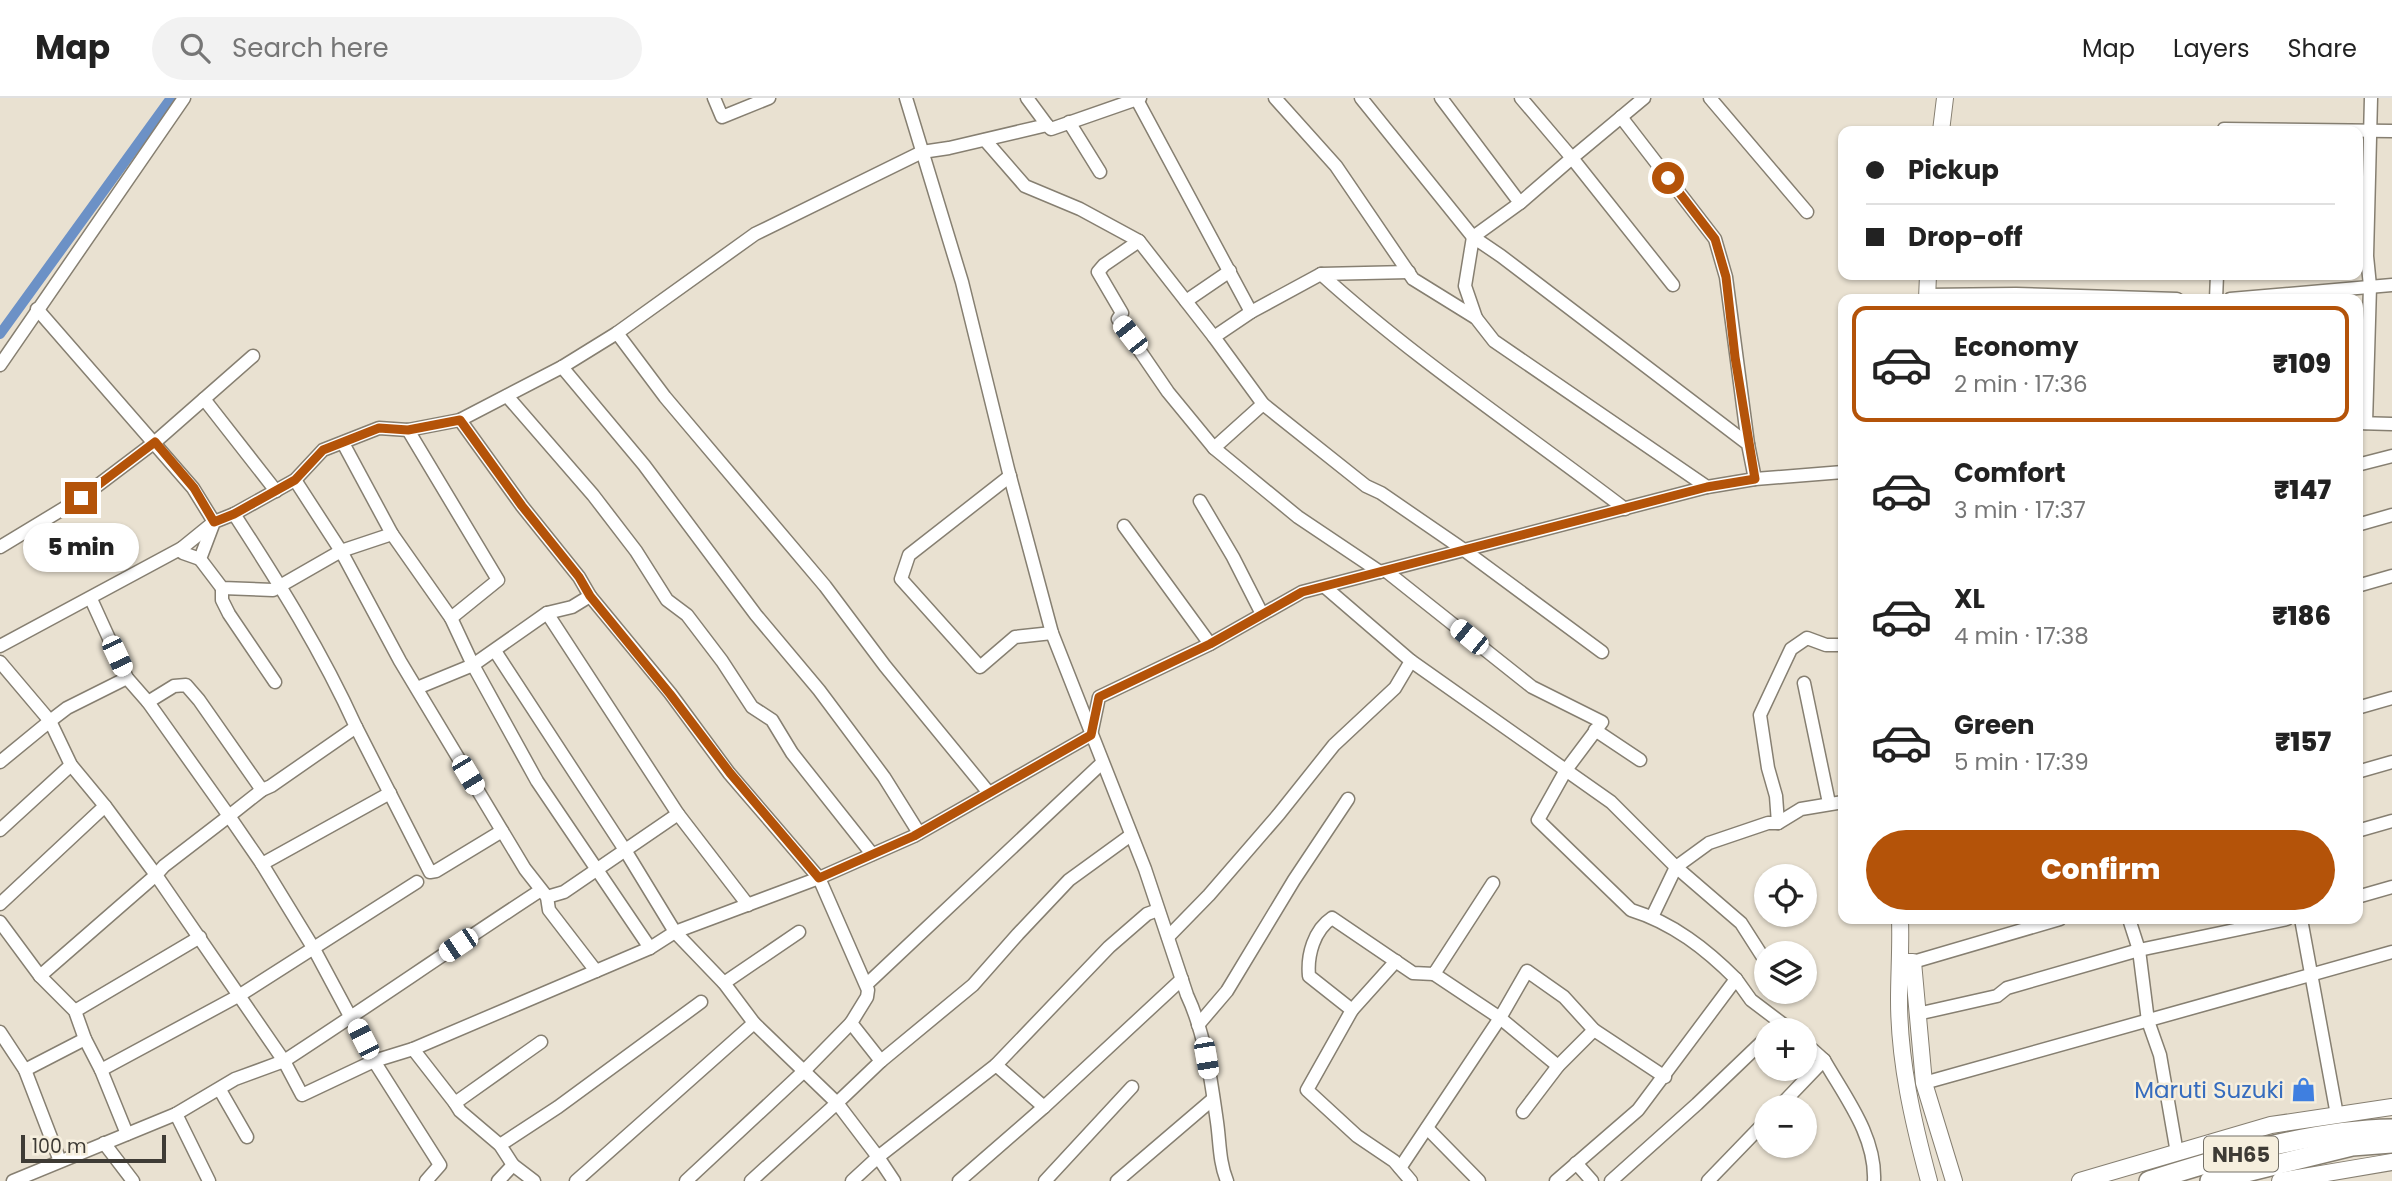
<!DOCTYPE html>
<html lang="en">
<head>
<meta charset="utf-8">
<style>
  body { margin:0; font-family:Poppins,sans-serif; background:#f2f2f2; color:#222; height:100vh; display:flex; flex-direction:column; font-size:26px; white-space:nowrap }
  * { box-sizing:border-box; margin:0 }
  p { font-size:23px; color:#767676 }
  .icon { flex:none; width:38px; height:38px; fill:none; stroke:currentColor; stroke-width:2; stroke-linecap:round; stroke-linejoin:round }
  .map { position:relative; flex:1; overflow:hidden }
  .panel { position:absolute; left:1838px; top:196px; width:525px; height:630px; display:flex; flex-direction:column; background:#fff; border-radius:14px; box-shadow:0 2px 5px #0004 }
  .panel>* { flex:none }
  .guide { position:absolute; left:1838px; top:28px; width:525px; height:154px; border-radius:14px; box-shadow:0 2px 5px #0004; display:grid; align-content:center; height:154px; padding:0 28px; background:#fff }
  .fabs { position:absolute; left:1754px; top:766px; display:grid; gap:14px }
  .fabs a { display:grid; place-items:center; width:63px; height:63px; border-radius:50%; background:#fff; box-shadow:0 2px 5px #0004; font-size:35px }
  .scale { position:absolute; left:21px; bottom:18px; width:145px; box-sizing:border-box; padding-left:7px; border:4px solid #3e3b35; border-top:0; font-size:19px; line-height:24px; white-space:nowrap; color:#3e3b35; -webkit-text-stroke:5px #f6efde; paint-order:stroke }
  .end { position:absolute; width:32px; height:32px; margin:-16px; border:9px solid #b45309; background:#fff; box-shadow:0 0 0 4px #fff }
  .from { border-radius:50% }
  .bubble { position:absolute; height:49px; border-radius:24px; background:#fff; box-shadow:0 2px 5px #0004; font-size:23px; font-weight:800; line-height:49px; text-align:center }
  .car { position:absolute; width:21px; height:42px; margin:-21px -10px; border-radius:9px; box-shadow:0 0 5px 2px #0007; background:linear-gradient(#fff 24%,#345 0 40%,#fff 0 76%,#345 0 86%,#fff 0) }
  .guide b { display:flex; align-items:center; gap:24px; height:66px; font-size:26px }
  .guide b+b { border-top:2px solid #e0e0e0 }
  .guide i { width:18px; height:18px; background:#222 }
  ul { padding:12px 0 0; list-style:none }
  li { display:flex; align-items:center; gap:21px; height:116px; margin:0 14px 10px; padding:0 14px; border:4px solid transparent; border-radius:14px }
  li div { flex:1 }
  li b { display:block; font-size:26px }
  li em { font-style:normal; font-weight:800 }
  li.active { border-color:#b45309 }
  li>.icon { width:63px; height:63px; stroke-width:1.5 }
  .primary-button { display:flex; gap:14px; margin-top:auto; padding:14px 28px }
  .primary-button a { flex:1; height:80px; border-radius:42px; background:#b45309; color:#fff; font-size:28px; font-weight:800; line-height:80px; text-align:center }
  header { display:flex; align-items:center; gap:42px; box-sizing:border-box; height:98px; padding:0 35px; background:#fff; border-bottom:2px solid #e0e0e0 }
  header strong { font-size:33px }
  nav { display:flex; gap:38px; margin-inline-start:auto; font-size:24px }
  .search { width:490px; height:63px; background:#f2f2f2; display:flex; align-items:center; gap:18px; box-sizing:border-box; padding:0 24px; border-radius:38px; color:#767676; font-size:26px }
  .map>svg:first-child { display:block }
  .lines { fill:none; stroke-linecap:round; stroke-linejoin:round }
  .canal { stroke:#6c91c6; stroke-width:10 }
  .minor-casing { stroke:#867f71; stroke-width:15 }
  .major-casing { stroke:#867f71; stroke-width:18 }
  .highway-casing { stroke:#867f71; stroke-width:22 }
  .minor { stroke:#fff; stroke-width:12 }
  .major { stroke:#fff; stroke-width:16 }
  .highway { stroke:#fff; stroke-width:19 }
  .route { stroke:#b45309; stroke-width:9 }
  .labels { text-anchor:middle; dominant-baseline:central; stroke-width:5; stroke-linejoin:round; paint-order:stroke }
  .shield { fill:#f6efde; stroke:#757168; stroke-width:2 }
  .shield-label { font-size:21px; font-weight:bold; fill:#3e3b35 }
  .shop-label { font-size:23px; fill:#366cbe; stroke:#f6efde; text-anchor:end }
</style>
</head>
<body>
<header>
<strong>Map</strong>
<div class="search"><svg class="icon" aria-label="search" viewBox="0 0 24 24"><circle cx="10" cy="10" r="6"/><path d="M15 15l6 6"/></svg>Search here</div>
<nav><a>Map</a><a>Layers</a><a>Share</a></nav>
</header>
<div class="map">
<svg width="2392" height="1083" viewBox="0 0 2392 1083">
  <rect width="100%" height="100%" fill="#e9e1d1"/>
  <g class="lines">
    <path class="canal" d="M0 236 171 0"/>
    <defs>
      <g id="minor">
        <path d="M714 0 722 19 769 0"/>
        <path d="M906 0 962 184 1008 371 1052 535 1145 771 1187 897C1205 935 1211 982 1217 1024 1220 1045 1219 1063 1227 1083"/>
        <path d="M1027 0 1047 27"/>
        <path d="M1136 0 1251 214"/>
        <path d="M1275 0 1336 68 1413 181 1476 220 1494 243 1707 389"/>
        <path d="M1361 0 1473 139 1520 105 1441 0"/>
        <path d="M1644 0 1572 60 1673 187"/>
        <path d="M1710 0 1807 114"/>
        <path d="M1621 19 1715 141 1726 179 1748 346"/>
        <path d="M1069 24 1100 74"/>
        <path d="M2223 33 2224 31 2392 33"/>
        <path d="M985 42 1025 88 1080 111 1139 143"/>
        <path d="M1520 105 1572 60 1521 0"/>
        <path d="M1409 174 1321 176C1416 262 1523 333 1625 411"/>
        <path d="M1321 176 1251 214 1214 239 1263 306 1366 388 1381 395 1464 452 1602 554"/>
        <path d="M1927 197 2016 196 2177 201"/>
        <path d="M2216 201 2217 177"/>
        <path d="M2230 201 2392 187"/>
        <path d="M1186 203 1230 173"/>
        <path d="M37 211 193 390 214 424 182 450"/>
        <path d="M1476 220 1465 188 1473 139 1501 158 1748 346 1755 381"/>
        <path d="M617 235 755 136 922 54 949 50 1047 27 1051 31 1140 0"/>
        <path d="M1214 239 1139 143 1104 167 1098 174 1122 215 1118 221 1168 294 1214 350"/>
        <path d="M0 267 184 0"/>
        <path d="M562 269 644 367 756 517 819 592 884 679 919 735"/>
        <path d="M507 298 593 397 636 453 667 502 687 517 722 563 752 609 772 622 792 655 872 756"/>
        <path d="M204 301 276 393"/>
        <path d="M1263 306 1214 350 1298 419 1380 474"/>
        <path d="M460 322 522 408 579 479 590 498 670 595 729 675 819 780 868 892 867 899 851 925 881 963"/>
        <path d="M2357 325 2392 326"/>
        <path d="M2366 325 2370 188 2367 158 2371 0"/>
        <path d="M343 345 392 436"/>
        <path d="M2357 367 2392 358"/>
        <path d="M1010 378 909 457 901 481 980 569 1015 539 1052 535"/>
        <path d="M295 382 341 453 392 436 451 520 498 482 408 332"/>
        <path d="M1200 403 1233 459 1262 516"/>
        <path d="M2357 427 2392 417"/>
        <path d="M1124 428 1210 546"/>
        <path d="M0 449 81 400 155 344 253 258"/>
        <path d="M1386 473 1532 589 1602 624 1566 672 1538 722 1631 812C1673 825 1706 851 1736 881"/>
        <path d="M2357 488 2392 478"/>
        <path d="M1325 489 1411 563 1611 704 1676 769 1741 825 1766 864"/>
        <path d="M222 490V502L229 516 275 584"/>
        <path d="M91 501 127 580 148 604 229 718 262 692 271 688 356 629C322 554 279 485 234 416"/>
        <path d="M547 515 678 716 748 807"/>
        <path d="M451 520 473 567 537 683 650 850"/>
        <path d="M0 548 182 450 183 455 200 461"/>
        <path d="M495 553 625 752 675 834 724 885 754 925"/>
        <path d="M0 564 50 623 67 610 127 580"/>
        <path d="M1804 585 1829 705"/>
        <path d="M417 590 473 567 547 515 572 509 590 498"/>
        <path d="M148 604 174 588 186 587 199 602 262 692"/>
        <path d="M2357 610 2392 600"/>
        <path d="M356 629 430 774 436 773 502 733"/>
        <path d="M1595 632 1640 662"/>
        <path d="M0 664 50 623 71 667 105 708 156 777 40 878"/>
        <path d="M2357 674 2392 664"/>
        <path d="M1778 725 1776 698 1768 670 1760 617 1791 551 1807 540 1826 547H1843"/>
        <path d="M0 732 71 667"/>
        <path d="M2357 733 2392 723"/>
        <path d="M262 766 390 695"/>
        <path d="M547 799 564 794 678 716"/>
        <path d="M2357 799 2392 789"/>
        <path d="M0 806 105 708"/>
        <path d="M1652 819 1676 769 1709 745 1768 725H1778L1801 711 1843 704"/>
        <path d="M2129 821 2139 852 2148 923 2160 957 2177 1055"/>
        <path d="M2301 821 2337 1017"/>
        <path d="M0 824 40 878 75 913 85 941 101 972 127 1036"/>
        <path d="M1168 839 1209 797 1279 716 1334 647 1395 590 1411 563"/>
        <path d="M1913 864 2060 821"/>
        <path d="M596 873 549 812 547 799 525 771 400 563 341 453 273 492 222 490 200 461 214 424 234 416 295 382 323 352 379 330 408 332 460 322 562 269 617 235 665 299 825 488 885 568 989 695"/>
        <path d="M1434 876 1500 920 1558 968"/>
        <path d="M724 885 799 834"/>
        <path d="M867 886 1102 665"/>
        <path d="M1352 912 1396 863"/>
        <path d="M75 913 200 839"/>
        <path d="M1917 916 1997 898 2007 890 2139 852 2287 821"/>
        <path d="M1198 927 1227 893 1294 782 1348 701"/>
        <path d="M0 934 25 972 60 1063"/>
        <path d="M1804 944 1824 962"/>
        <path d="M413 951 455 1005"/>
        <path d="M996 967 1109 849 1147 816 1158 812"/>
        <path d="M25 972 85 941"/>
        <path d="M101 972 240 897 417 784"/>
        <path d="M1924 985 2392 854"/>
        <path d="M220 992 247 1039"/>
        <path d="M1778 1010 1824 962C1845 999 1876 1038 1874 1083"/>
        <path d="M1523 1014 1558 968 1594 932"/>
        <path d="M176 1016 209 1083"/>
        <path d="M1427 1030 1479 1083"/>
        <path d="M104 1045 133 1083"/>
        <path d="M500 1047 558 1009 701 904"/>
        <path d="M1576 1065 1592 1083"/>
        <path d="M1400 1070 1500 920 1527 873 1564 899 1594 932 1665 979"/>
        <path d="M13 1083 176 1016 235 981 284 963 302 997 374 963 413 951 650 850 675 834 819 780 914 738 1091 637 1099 599 1210 546 1302 494 1707 389 1755 381 1843 374"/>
        <path d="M426 1083 440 1067 374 963 314 851 262 766 229 718 164 768 156 777 284 963C370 907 455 848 541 792"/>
        <path d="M498 1083 513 1067"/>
        <path d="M534 1083 513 1067 500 1047 460 1013 455 1005 541 944"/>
        <path d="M576 1083 754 925 837 1005 751 1083"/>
        <path d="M686 1083 803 974 851 925"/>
        <path d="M852 1083 878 1059 837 1005 881 963 973 887 1018 836 1069 782 1131 737"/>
        <path d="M894 1083 878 1059 996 967 1044 1009 1182 881"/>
        <path d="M959 1083 1044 1009"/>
        <path d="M1045 1083 1132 989"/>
        <path d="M1117 1083 1213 1001"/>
        <path d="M1411 1083 1394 1063 1357 1038 1307 992 1352 912 1309 878C1307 857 1314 832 1332 820L1413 875 1434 876 1493 785"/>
        <path d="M1556 1083 1638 1012 1736 881 1751 902 1792 933"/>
        <path d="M1611 1083 1697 1006 1766 940"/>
        <path d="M1708 1083 1766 1023"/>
      </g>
      <g id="major">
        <path d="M1941 33 1945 0"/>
        <path d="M1927 201 1928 177"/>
        <path d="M1900 821C1901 848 1899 875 1899 902 1899 963 1913 1024 1929 1083"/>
        <path d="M1901 864H1913L1924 985 1954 1083"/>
        <path d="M2080 1083 2271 1027 2392 1009"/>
        <path d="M2280 1083 2392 1064"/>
      </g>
      <g id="highway">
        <path d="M2149 1083C2226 1059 2311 1032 2392 1031"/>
        <path d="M2210 1083 2352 1048 2392 1045"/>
      </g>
    </defs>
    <use href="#minor" class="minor-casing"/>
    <use href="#major" class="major-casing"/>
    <use href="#highway" class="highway-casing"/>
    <use href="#minor" class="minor"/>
    <use href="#major" class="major"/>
    <use href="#highway" class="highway"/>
  </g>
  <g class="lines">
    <path class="route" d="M81 400 155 344 194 390 214 424 234 416 295 382 323 352 379 330 408 332 460 322 522 408 579 479 590 498 670 596 730 675 819 780 914 738 1091 637 1099 599 1210 546 1302 494 1707 389 1755 381 1735 259 1726 179 1715 141 1668 80"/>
  </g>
  <defs>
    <symbol id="shop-bare" viewBox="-9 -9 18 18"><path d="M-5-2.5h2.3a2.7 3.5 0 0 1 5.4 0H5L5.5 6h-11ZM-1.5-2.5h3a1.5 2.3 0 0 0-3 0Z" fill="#3f7fe0" stroke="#f6efde" stroke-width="2.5" paint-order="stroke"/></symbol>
  </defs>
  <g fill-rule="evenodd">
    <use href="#shop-bare" x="2286" y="974" width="35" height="35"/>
  </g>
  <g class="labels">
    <rect class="shield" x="2204" y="1038.5" width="74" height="35" rx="5"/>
    <g class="shield-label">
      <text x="2241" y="1056">NH65</text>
    </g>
    <g class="shop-label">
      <text x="2284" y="992">Maruti Suzuki</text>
    </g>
  </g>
</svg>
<div class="fabs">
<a><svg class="icon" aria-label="locate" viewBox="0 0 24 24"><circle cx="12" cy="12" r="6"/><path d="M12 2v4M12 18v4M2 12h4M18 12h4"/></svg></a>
<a><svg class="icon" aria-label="layers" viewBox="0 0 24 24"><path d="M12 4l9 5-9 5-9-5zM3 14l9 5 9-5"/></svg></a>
<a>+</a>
<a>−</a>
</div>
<div class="scale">100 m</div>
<i class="end from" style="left:1668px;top:80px"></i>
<i class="end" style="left:81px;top:400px"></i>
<div class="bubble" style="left:23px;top:425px;width:116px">5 min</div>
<i class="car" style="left:1130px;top:237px;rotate:322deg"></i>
<i class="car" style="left:1469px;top:539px;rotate:309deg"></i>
<i class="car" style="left:117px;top:558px;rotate:155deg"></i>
<i class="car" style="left:468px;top:677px;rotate:149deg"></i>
<i class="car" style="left:458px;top:847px;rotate:236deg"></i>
<i class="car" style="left:363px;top:941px;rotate:333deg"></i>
<i class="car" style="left:1206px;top:960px;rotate:170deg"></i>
<div class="guide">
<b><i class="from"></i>Pickup</b>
<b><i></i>Drop-off</b>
</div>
<section class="panel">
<ul>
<li class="active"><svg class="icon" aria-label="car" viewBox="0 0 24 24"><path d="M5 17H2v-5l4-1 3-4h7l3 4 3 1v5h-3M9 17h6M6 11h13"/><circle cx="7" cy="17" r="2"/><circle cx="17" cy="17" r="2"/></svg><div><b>Economy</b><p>2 min · 17:36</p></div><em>₹109</em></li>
<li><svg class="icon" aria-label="car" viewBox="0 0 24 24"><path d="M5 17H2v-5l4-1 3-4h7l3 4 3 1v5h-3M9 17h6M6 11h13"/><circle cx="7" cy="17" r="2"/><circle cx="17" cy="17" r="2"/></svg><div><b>Comfort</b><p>3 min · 17:37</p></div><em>₹147</em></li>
<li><svg class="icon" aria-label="car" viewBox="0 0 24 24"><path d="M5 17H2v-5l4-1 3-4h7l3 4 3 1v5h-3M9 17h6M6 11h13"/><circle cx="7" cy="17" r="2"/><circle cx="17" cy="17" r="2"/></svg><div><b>XL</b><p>4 min · 17:38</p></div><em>₹186</em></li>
<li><svg class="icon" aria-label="car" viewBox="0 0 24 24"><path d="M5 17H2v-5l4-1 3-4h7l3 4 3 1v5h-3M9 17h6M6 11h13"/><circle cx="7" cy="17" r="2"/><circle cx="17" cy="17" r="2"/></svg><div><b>Green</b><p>5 min · 17:39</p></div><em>₹157</em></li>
</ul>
<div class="primary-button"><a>Confirm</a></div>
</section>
</div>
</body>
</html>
